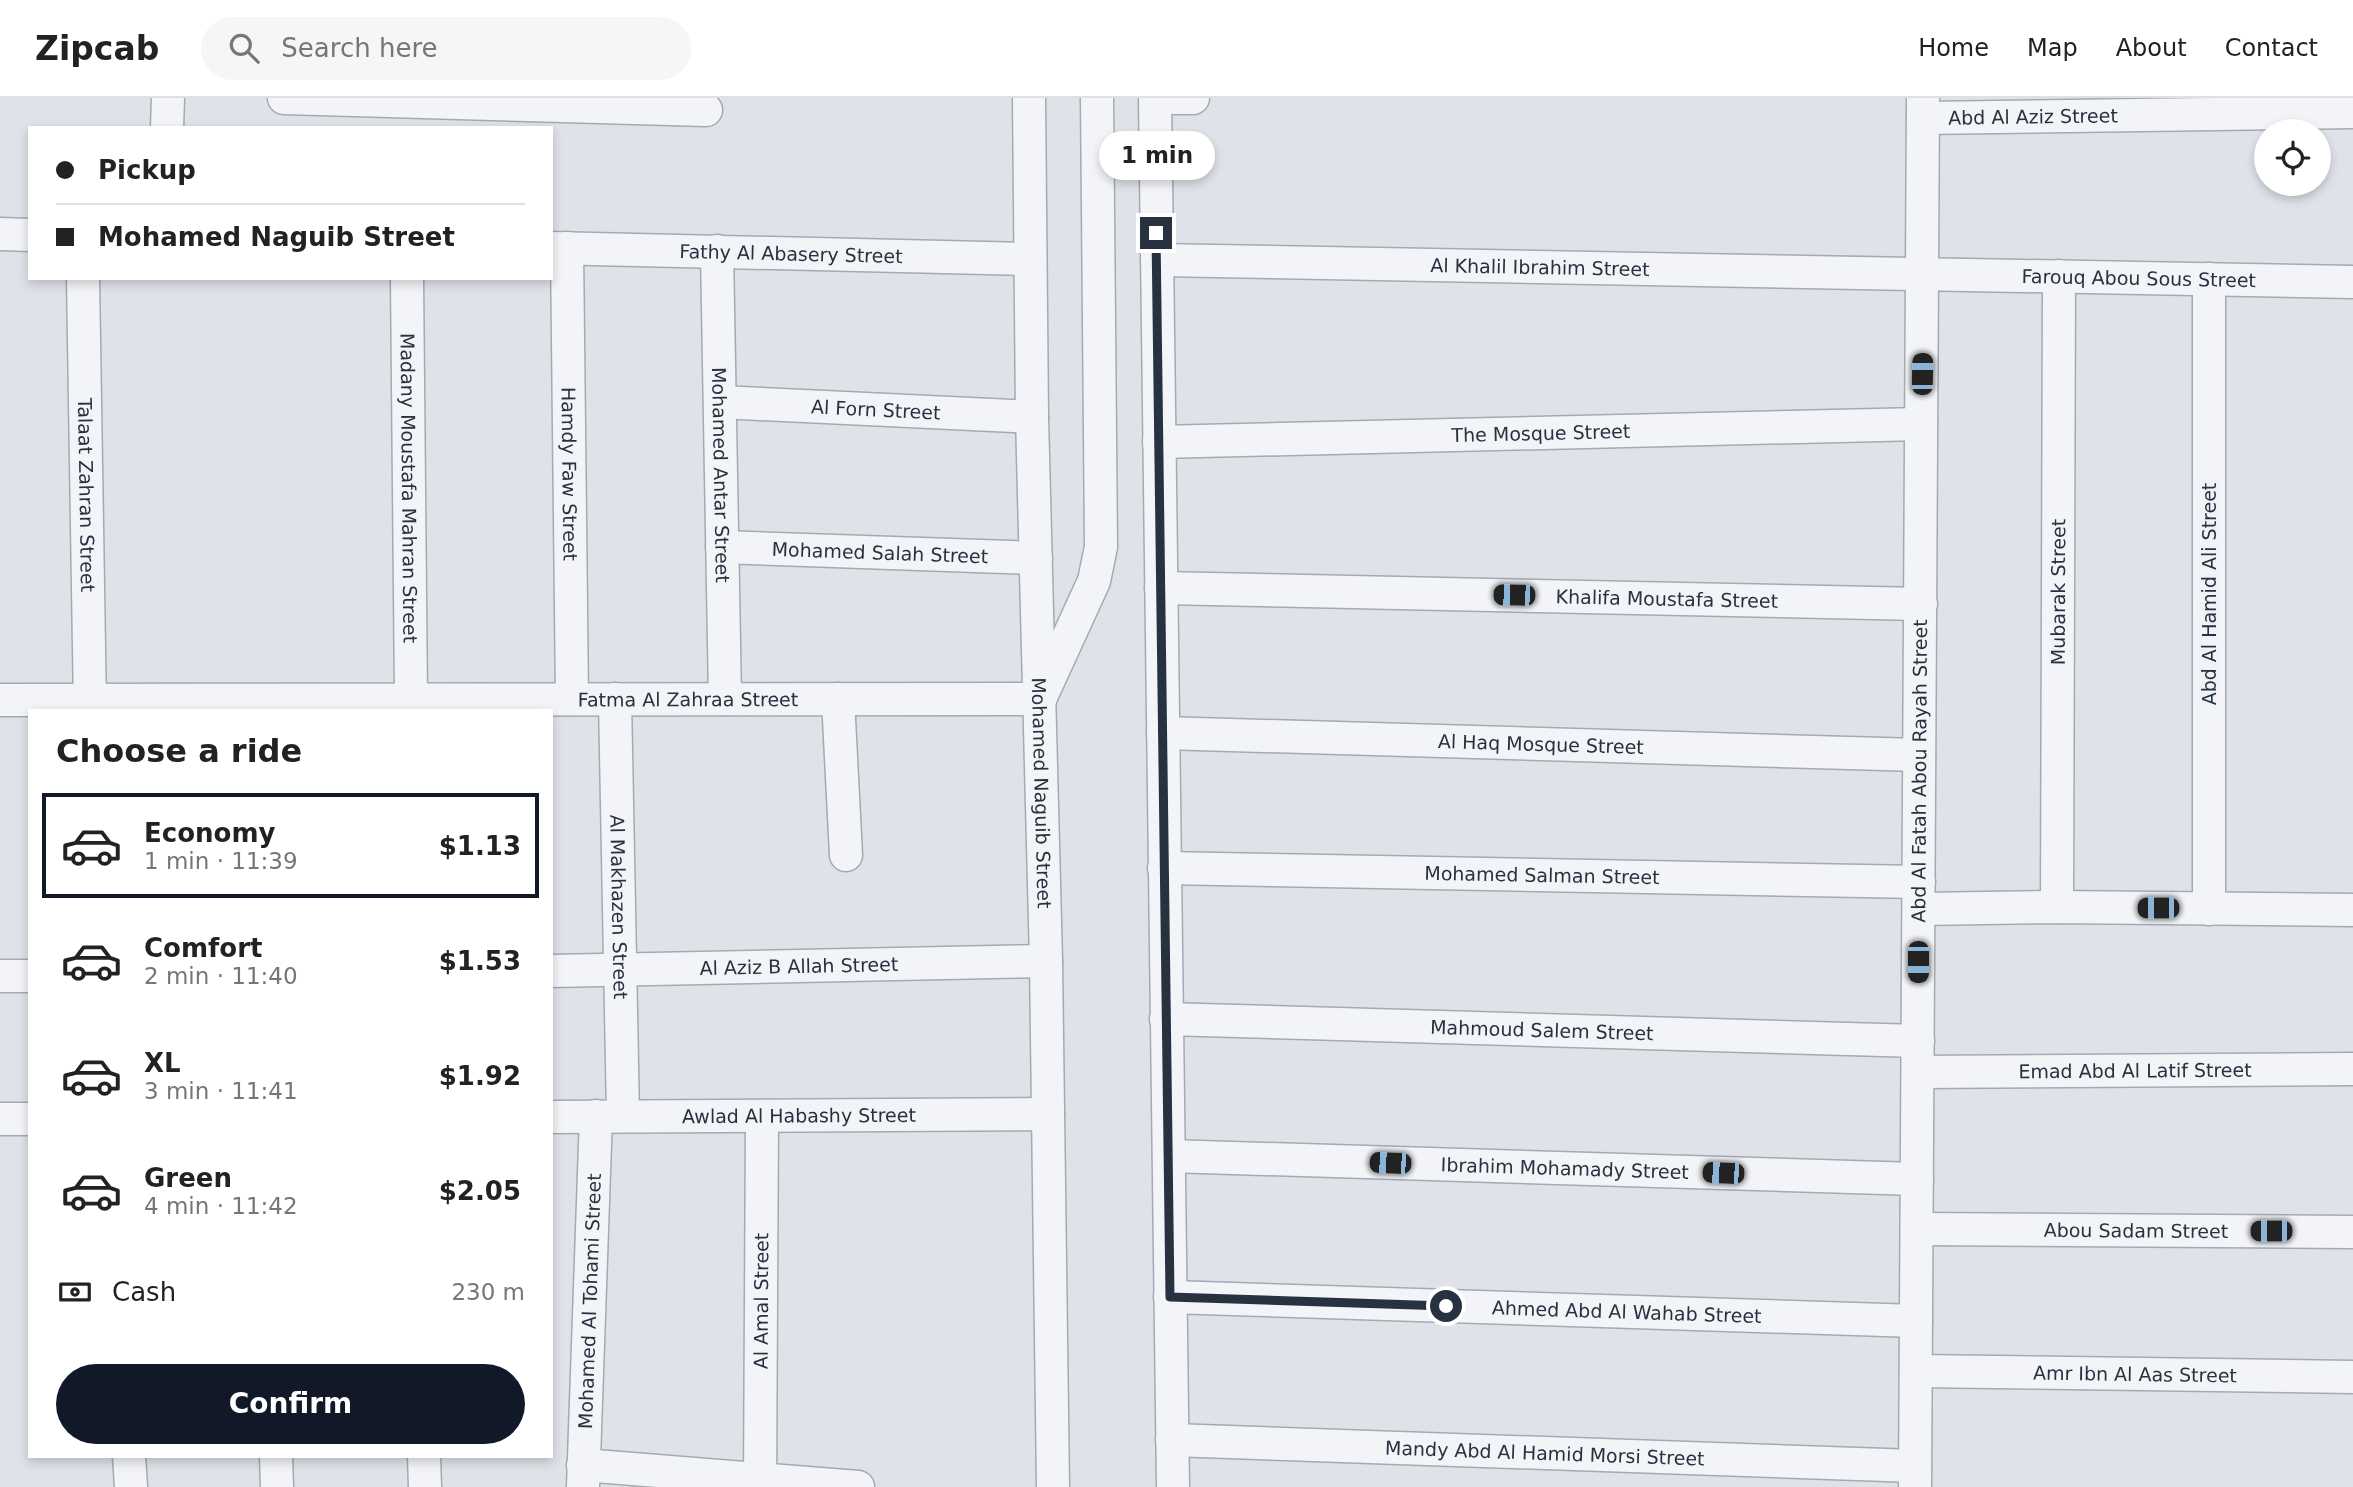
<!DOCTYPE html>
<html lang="en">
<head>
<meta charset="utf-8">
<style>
  body { margin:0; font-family:"DejaVu Sans",sans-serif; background:#f6f6f6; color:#222; height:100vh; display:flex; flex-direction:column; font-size:26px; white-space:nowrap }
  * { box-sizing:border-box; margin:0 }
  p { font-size:23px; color:#767676 }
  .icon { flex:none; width:38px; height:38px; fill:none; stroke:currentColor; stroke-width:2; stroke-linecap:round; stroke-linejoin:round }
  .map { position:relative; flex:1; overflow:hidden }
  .drawer { position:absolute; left:28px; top:611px; width:525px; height:749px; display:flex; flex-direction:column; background:#fff; border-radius:0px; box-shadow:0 4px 10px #0003 }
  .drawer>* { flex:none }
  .guide { position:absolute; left:28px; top:28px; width:525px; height:154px; border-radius:0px; box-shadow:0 4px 10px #0003; display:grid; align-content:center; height:154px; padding:0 28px; background:#fff }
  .fabs { position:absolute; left:2254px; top:21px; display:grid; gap:14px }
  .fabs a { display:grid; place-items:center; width:77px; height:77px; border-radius:50%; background:#fff; box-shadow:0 4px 10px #0003; font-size:35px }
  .end { position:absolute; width:32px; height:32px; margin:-16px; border:9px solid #283140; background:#fff; box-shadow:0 0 0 4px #fff }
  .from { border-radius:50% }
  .bubble { position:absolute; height:49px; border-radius:24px; background:#fff; box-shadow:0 4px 10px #0003; font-size:23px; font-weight:600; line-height:49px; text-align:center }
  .car { position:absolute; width:21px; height:42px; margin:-21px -10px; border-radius:9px; box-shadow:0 0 5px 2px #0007; background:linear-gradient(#222 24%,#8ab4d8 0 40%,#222 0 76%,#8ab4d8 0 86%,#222 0) }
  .guide b { display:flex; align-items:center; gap:24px; height:66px; font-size:26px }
  .guide b+b { border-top:2px solid #e0e0e0 }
  .guide i { width:18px; height:18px; background:#222 }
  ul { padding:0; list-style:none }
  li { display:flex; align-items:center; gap:21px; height:105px; margin:0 14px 10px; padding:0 14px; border:4px solid transparent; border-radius:0px }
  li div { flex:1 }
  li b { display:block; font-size:26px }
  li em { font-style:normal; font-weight:600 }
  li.active { border-color:#111827 }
  li>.icon { width:63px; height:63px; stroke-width:1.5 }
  h2 { padding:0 28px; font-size:32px; line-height:84px }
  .pay { display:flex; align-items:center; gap:18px; height:77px; padding:0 28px; font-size:26px }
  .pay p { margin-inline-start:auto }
  .cta { display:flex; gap:14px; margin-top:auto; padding:14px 28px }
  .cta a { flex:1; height:80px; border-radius:42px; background:#111827; color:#fff; font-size:28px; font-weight:600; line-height:80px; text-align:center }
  header { display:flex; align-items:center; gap:42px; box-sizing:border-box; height:98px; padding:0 35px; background:#fff; border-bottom:2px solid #e0e0e0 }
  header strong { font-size:33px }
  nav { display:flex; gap:38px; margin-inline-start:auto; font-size:24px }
  .search { width:490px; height:63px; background:#f6f6f6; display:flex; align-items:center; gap:18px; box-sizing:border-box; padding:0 24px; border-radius:38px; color:#767676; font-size:26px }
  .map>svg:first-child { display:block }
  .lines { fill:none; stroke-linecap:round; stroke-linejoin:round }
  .minor-casing { stroke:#a4aab3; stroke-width:35 }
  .minor { stroke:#f2f4f7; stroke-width:32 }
  .route { stroke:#283140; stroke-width:9 }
  .labels { text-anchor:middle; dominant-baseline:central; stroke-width:7; stroke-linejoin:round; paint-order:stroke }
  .street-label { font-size:19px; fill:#283140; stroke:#eff2f6 }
</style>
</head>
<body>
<header>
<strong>Zipcab</strong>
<div class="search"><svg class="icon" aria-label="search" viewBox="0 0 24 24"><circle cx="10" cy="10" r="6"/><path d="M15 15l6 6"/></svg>Search here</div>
<nav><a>Home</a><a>Map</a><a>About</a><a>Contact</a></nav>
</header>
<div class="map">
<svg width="2353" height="1389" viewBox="0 0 2353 1389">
  <rect width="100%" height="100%" fill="#dfe3e9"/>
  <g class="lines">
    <defs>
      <g id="minor">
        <path d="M284 0 706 12"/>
        <path id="s1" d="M1029 0 1032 319 1046 863 1053 1389"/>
        <path id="s2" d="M1923 20 2353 14"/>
        <path d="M167 30 168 0"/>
        <path d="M0 136 30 137"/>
        <path id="s3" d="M551 150 1030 161"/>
        <path id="s4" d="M567 150 572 601"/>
        <path id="s5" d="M717 153 725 601"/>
        <path id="s6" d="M1157 162 2353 184"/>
        <path id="s7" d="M83 180 90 612"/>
        <path id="s8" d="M407 180 411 601"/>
        <path id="s9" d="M720 304 1032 319"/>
        <path id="s10" d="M1159 344 1921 326"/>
        <path id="s11" d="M722 449 1036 460"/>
        <path id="s12" d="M1161 490 1921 506"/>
        <path id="s13" d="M615 601 623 1018"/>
        <path d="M838 601 846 757"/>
        <path id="s14" d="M0 602 1040 601 1094 483 1101 449 1097 0"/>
        <path id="s15" d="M1163 635 1919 657"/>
        <path id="s16" d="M1164 770 1919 784"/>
        <path id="s17" d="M2057 809 2059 178"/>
        <path d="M1919 811 2057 809 2353 812"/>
        <path d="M2209 811V181"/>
        <path id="s18" d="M551 873 1046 863"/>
        <path d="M0 878H30"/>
        <path id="s19" d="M1166 921 1918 943"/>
        <path id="s20" d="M1918 974 2353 971"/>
        <path id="s21" d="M551 1019 1048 1016"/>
        <path d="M0 1021H30"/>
        <path id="s22" d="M1169 1058 1917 1081"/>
        <path id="s23" d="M1917 1131 2353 1134"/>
        <path id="s24" d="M1170 1199 1916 1223"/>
        <path id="s25" d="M1916 1273 2353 1279"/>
        <path id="s26" d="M1172 1342 1915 1368"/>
        <path d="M129 1358 131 1389"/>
        <path d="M276 1358 277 1389"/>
        <path d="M424 1358 425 1389"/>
        <path d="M583 1367 858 1389"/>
        <path id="s27" d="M583 1389 596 1018"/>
        <path id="s28" d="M760 1389 762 1018"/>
        <path d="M1173 1389 1155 0H1193"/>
        <path id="s29" d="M1915 1389 1923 0"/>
      </g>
    </defs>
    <use href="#minor" class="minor-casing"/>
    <use href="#minor" class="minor"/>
  </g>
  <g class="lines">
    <path class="route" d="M1156 135 1170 1199 1446 1208"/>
  </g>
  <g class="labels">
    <g class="street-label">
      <text stroke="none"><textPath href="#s2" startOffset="110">Abd Al Aziz Street</textPath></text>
      <text stroke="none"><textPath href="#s3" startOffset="240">Fathy Al Abasery Street</textPath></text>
      <text stroke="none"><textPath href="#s6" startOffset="383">Al Khalil Ibrahim Street</textPath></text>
      <text stroke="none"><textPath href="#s6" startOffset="982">Farouq Abou Sous Street</textPath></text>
      <text stroke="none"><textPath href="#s9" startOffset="156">Al Forn Street</textPath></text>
      <text stroke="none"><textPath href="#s10" startOffset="382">The Mosque Street</textPath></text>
      <text stroke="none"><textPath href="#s4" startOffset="226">Hamdy Faw Street</textPath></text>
      <text stroke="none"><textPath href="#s5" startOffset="224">Mohamed Antar Street</textPath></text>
      <text stroke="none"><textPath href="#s8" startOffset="210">Madany Moustafa Mahran Street</textPath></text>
      <text stroke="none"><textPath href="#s7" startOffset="217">Talaat Zahran Street</textPath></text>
      <text stroke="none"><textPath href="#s11" startOffset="158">Mohamed Salah Street</textPath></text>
      <text stroke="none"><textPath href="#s17" startOffset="315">Mubarak Street</textPath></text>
      <text transform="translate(2209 496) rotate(-90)">Abd Al Hamid Ali Street</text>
      <text stroke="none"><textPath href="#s12" startOffset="506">Khalifa Moustafa Street</textPath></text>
      <text stroke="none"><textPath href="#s14" startOffset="688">Fatma Al Zahraa Street</textPath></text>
      <text stroke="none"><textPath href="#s15" startOffset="378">Al Haq Mosque Street</textPath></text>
      <text stroke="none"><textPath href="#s29" startOffset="716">Abd Al Fatah Abou Rayah Street</textPath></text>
      <text stroke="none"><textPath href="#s1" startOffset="695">Mohamed Naguib Street</textPath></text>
      <text stroke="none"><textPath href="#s16" startOffset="378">Mohamed Salman Street</textPath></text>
      <text stroke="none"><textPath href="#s13" startOffset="208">Al Makhazen Street</textPath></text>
      <text stroke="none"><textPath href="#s18" startOffset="248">Al Aziz B Allah Street</textPath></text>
      <text stroke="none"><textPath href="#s19" startOffset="376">Mahmoud Salem Street</textPath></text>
      <text stroke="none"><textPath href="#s20" startOffset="217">Emad Abd Al Latif Street</textPath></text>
      <text stroke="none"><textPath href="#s21" startOffset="248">Awlad Al Habashy Street</textPath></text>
      <text stroke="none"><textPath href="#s22" startOffset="396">Ibrahim Mohamady Street</textPath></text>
      <text stroke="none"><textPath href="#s23" startOffset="219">Abou Sadam Street</textPath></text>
      <text stroke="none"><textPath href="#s28" startOffset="186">Al Amal Street</textPath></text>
      <text stroke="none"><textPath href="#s27" startOffset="186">Mohamed Al Tohami Street</textPath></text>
      <text stroke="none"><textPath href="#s24" startOffset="457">Ahmed Abd Al Wahab Street</textPath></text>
      <text stroke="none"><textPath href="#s25" startOffset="219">Amr Ibn Al Aas Street</textPath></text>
      <text stroke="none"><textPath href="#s26" startOffset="373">Mandy Abd Al Hamid Morsi Street</textPath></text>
    </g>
  </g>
</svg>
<div class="fabs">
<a><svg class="icon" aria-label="locate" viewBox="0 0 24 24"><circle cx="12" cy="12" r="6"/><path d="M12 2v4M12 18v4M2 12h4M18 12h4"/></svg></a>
</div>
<i class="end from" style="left:1446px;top:1208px"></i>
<i class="end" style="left:1156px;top:135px"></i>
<div class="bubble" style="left:1099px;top:33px;width:116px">1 min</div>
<i class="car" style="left:1922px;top:276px;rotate:1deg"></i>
<i class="car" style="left:1514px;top:497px;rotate:271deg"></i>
<i class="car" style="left:2158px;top:810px;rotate:270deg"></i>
<i class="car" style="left:1918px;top:864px;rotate:180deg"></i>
<i class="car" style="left:1390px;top:1065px;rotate:272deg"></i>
<i class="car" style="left:1723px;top:1075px;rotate:272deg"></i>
<i class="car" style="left:2271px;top:1133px;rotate:270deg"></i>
<div class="guide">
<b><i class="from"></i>Pickup</b>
<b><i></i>Mohamed Naguib Street</b>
</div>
<section class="drawer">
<h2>Choose a ride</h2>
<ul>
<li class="active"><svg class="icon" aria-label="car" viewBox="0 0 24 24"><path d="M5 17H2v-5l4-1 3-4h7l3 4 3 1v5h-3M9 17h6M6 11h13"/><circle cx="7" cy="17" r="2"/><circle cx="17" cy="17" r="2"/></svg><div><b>Economy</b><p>1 min · 11:39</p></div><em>$1.13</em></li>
<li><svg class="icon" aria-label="car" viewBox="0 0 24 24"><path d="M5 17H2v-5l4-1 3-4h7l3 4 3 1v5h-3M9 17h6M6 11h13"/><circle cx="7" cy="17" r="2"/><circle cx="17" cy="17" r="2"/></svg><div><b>Comfort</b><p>2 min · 11:40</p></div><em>$1.53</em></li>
<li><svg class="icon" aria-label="car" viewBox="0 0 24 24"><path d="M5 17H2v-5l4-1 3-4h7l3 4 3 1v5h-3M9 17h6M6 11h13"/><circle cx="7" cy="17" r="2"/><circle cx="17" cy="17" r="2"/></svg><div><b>XL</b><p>3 min · 11:41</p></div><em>$1.92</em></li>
<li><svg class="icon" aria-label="car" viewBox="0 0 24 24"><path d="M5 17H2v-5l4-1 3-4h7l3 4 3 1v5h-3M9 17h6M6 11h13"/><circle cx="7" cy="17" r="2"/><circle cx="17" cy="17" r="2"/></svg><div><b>Green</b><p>4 min · 11:42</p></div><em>$2.05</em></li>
</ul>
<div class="pay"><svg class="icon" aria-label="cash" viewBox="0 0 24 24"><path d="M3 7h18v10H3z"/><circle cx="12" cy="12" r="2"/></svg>Cash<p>230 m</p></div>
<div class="cta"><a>Confirm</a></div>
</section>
</div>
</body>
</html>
